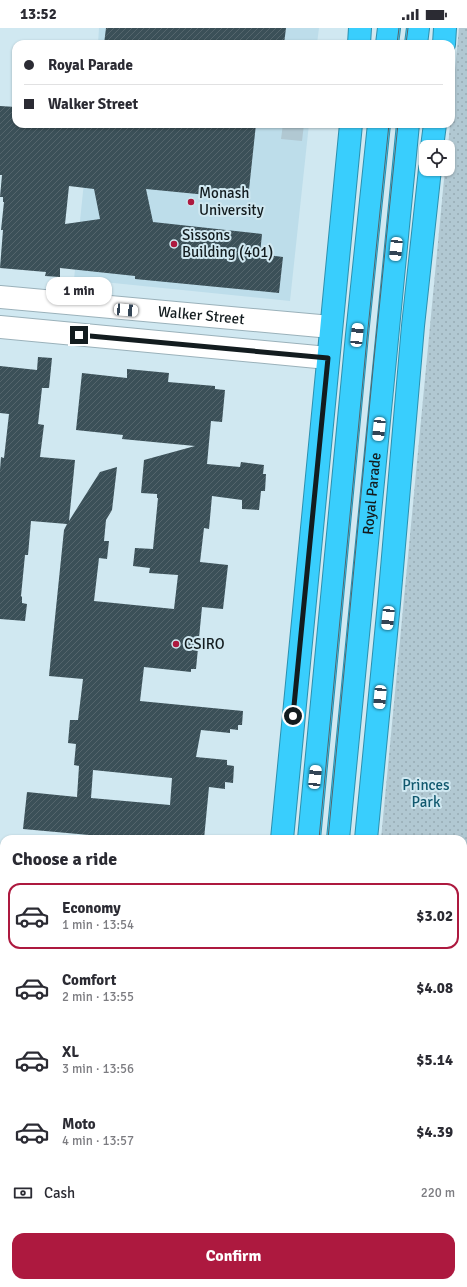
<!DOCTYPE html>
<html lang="en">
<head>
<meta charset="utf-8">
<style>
  body { margin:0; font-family:Signika,sans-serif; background:#f7f7f7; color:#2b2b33; height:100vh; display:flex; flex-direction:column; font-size:15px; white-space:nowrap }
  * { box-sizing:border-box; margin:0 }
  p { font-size:13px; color:#7c7c81 }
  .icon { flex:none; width:22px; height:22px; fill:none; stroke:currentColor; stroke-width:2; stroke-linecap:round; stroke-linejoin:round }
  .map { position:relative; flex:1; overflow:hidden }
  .sheet { position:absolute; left:0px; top:807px; width:467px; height:452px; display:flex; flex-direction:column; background:#fff; border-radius:12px 12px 0 0; box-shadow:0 1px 3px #0004 }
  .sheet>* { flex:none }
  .top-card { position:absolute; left:12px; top:12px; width:443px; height:88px; border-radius:12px; box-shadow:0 1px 3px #0004; display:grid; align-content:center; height:88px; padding:0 12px; background:#fff }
  .buttons { position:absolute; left:419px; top:112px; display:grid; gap:8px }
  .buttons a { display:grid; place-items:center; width:36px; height:36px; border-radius:8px; background:#fff; box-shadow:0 1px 3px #0004; font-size:20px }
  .end { position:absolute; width:18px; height:18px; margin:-9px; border:5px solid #131c1f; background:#fff; box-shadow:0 0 0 2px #fff }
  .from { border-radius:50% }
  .bubble { position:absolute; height:28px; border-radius:12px; background:#fff; box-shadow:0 1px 3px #0004; font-size:13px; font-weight:800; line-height:28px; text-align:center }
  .car { position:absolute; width:12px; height:24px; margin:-12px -6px; border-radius:5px; box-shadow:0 0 3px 1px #0007; background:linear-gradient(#fff 24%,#345 0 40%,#fff 0 76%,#345 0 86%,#fff 0) }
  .top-card b { display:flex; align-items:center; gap:14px; height:38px; font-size:15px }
  .top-card b+b { border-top:1px solid #e1e1e2 }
  .top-card i { width:10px; height:10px; background:#2b2b33 }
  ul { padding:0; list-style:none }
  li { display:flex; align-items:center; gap:12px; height:66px; margin:0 8px 6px; padding:0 4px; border:2px solid transparent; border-radius:12px }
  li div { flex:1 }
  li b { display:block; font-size:15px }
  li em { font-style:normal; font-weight:800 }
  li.selected { border-color:#ad193f }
  li>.icon { width:36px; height:36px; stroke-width:1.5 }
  h2 { padding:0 12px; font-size:18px; line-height:48px }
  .pay { display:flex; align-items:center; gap:10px; height:44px; padding:0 12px; font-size:15px }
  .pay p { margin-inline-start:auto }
  .cta { display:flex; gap:8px; margin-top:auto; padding:8px 12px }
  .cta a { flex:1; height:46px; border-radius:12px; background:#ad193f; color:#fff; font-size:16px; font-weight:800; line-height:46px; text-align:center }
  .status { display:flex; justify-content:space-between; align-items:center; height:28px; padding:0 20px; background:#fff; direction:ltr }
  .status svg { height:11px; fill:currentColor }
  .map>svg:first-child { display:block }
  .built { fill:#bdddea }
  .park { fill:url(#park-dots) }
  .garden { fill:#b1c8d2 }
  .building { fill:url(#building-hatch); fill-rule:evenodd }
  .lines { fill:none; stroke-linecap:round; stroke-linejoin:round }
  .minor-casing { stroke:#9ab1ba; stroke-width:24 }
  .highway-casing { stroke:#2c90af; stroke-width:24 }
  .minor { stroke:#fff; stroke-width:22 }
  .highway { stroke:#39cefd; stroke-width:22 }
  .tram { stroke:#566469; stroke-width:1 }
  .route { stroke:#131c1f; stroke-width:5 }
  .poi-dot { fill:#ad193f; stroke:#d0e8f1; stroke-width:1.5 }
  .labels { text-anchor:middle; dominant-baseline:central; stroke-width:4; stroke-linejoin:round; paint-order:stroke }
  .poi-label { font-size:15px; fill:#131c1f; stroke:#d0e8f1; text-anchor:start }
  .street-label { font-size:15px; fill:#131c1f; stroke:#d0e8f1 }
  .park-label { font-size:15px; fill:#10586e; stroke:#d0e8f1 }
</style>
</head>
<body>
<div class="status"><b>13:52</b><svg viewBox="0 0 49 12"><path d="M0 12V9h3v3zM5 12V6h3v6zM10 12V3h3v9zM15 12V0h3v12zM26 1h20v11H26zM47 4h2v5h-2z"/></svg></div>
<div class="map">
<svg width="467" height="1259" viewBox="0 0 467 1259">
  <defs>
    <pattern id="park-dots" width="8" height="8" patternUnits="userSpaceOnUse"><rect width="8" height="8" fill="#b1c8d2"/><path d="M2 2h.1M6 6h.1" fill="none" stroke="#97abb4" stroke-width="1.8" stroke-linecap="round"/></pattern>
    <pattern id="building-hatch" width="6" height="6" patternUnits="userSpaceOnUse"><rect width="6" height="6" fill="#3b5058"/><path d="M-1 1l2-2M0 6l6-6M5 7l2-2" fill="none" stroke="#54656c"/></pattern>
  </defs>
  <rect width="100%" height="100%" fill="#d0e8f1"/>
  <g class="built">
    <path d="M99 0H319L317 16H98Z"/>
    <path d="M90 96H309L290 273 74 251Z"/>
  </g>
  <path class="park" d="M459 0H467V1259H338V1255H463V811H381L445 141H448V119L450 96H451V83Z"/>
  <path class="garden" d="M283 96H304L302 113 281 111Z"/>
  <g class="building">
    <path d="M106 0H286L284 16H157L142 14 141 16H104Z"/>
    <path d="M0 78 16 79V96H119L151 99V96H256L248 171 146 161 153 194 262 206 260 226 283 229 279 265 135 251V248L60 240V249L45 248 46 244 0 240 3 202H1L4 174H3V169H0L2 147H0ZM69 158 94 161 100 191 65 196Z"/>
    <path d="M38 329 52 330 49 360H42L38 396 44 397 40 429 75 432 69 493 100 444 117 439 112 482 106 492 104 513H109L107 531 99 530 94 573 174 581 178 547 149 545 150 540 133 538 135 520 153 521 158 470H157V466L141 465 144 432 195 418 122 411 123 407 76 402 82 345 127 350V341L169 345 168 354 215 358V361L225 362 222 394 211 393 207 436 240 439 241 434 264 437 263 446H266L265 463H261L259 482 242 481V472L212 468 209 501 204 500 200 534 228 537 223 581 202 579 196 641H191V644L144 639 140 673 243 683 242 697H238V702L230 701V705L201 702 196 729 227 732V737L234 738 233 755 225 754V761L209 759 204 811H133L23 801 27 764 77 769 79 738 74 737 76 716 68 715 70 692H78L83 651 49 648 64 502 67 496 31 493 28 527H25L21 568 22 569V575L27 576 25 593 0 591V442L1 429 4 430 9 386 0 385V338L37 342ZM93 742 172 750 170 777 91 770Z"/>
  </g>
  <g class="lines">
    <defs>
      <g id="minor">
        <path id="s1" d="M0 269 331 299"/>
        <path d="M0 299 328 330"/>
        <path d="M0 1178H4"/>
        <path d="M0 1212H4"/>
      </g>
      <g id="highway">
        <path d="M359 16 360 0"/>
        <path d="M387 16 389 0"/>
        <path d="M416 16 418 0"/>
        <path d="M444 16 445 0"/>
        <path d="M432 119 435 96"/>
        <path d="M282 811 351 96"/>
        <path d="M309 811 357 307 379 96"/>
        <path id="s2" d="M338 811 408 96"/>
        <path d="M366 811 389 575 413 298 430 141"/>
        <path d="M303 1255 321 1257"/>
        <path d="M238 1259V1255"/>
        <path d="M266 1259V1255"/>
      </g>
    </defs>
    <use href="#minor" class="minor-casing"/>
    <use href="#highway" class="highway-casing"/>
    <use href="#minor" class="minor"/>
    <use href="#highway" class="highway"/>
    <g class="tram">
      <path d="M397 16 399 0"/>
      <path d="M406 16 408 0"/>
      <path d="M319 811 367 310 389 96"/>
      <path d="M328 811 374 331 398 96"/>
      <path d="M276 1259V1255"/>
      <path d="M285 1259V1255"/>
    </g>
  </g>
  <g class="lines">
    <path class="route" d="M79 307 328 330 293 688"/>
  </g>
  <g class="poi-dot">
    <circle cx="191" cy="174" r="4"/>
    <circle cx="174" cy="216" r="4"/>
    <circle cx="176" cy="616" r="4"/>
  </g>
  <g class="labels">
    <g class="poi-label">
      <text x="199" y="165">Monash<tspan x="199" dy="17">University</tspan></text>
      <text x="182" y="207">Sissons<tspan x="182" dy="17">Building (401)</tspan></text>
      <text x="184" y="616">CSIRO</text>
    </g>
    <g class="street-label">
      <text stroke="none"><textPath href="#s1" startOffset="202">Walker Street</textPath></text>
      <text stroke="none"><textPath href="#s2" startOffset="347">Royal Parade</textPath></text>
    </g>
    <g class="park-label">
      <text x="426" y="757">Princes<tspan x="426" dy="17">Park</tspan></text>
    </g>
  </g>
</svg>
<div class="buttons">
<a><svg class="icon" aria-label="locate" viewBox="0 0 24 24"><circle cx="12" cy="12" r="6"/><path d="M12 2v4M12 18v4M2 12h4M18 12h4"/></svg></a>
</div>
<i class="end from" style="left:293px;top:688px"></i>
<i class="end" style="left:79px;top:307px"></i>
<div class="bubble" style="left:46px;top:249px;width:66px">1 min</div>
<i class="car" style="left:396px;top:221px;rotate:186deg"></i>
<i class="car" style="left:126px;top:282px;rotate:95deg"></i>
<i class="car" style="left:357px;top:307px;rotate:6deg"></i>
<i class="car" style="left:379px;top:401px;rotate:186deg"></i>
<i class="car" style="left:388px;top:590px;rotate:186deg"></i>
<i class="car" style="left:380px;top:669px;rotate:185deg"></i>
<i class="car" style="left:315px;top:749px;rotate:6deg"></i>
<div class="top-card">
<b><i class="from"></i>Royal Parade</b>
<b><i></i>Walker Street</b>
</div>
<section class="sheet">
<h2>Choose a ride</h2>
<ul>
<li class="selected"><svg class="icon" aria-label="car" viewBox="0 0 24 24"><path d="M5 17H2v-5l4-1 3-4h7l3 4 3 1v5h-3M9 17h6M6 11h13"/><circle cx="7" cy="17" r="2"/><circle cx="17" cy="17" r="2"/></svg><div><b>Economy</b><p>1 min · 13:54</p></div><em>$3.02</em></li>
<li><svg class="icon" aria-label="car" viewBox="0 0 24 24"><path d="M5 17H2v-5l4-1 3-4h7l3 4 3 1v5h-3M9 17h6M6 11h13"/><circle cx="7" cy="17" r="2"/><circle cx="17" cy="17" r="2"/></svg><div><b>Comfort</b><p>2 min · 13:55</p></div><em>$4.08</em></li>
<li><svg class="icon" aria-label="car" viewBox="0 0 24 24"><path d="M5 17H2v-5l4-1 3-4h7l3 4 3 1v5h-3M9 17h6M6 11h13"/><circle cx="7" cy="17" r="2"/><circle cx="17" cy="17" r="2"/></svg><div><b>XL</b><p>3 min · 13:56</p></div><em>$5.14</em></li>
<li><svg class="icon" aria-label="car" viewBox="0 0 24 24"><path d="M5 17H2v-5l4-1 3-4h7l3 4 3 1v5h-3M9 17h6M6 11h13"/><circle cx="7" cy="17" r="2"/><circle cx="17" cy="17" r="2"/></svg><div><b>Moto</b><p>4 min · 13:57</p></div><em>$4.39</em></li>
</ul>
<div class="pay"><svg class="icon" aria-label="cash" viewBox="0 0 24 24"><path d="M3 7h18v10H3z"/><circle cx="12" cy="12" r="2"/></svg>Cash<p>220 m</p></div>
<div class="cta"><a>Confirm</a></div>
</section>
</div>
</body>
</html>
